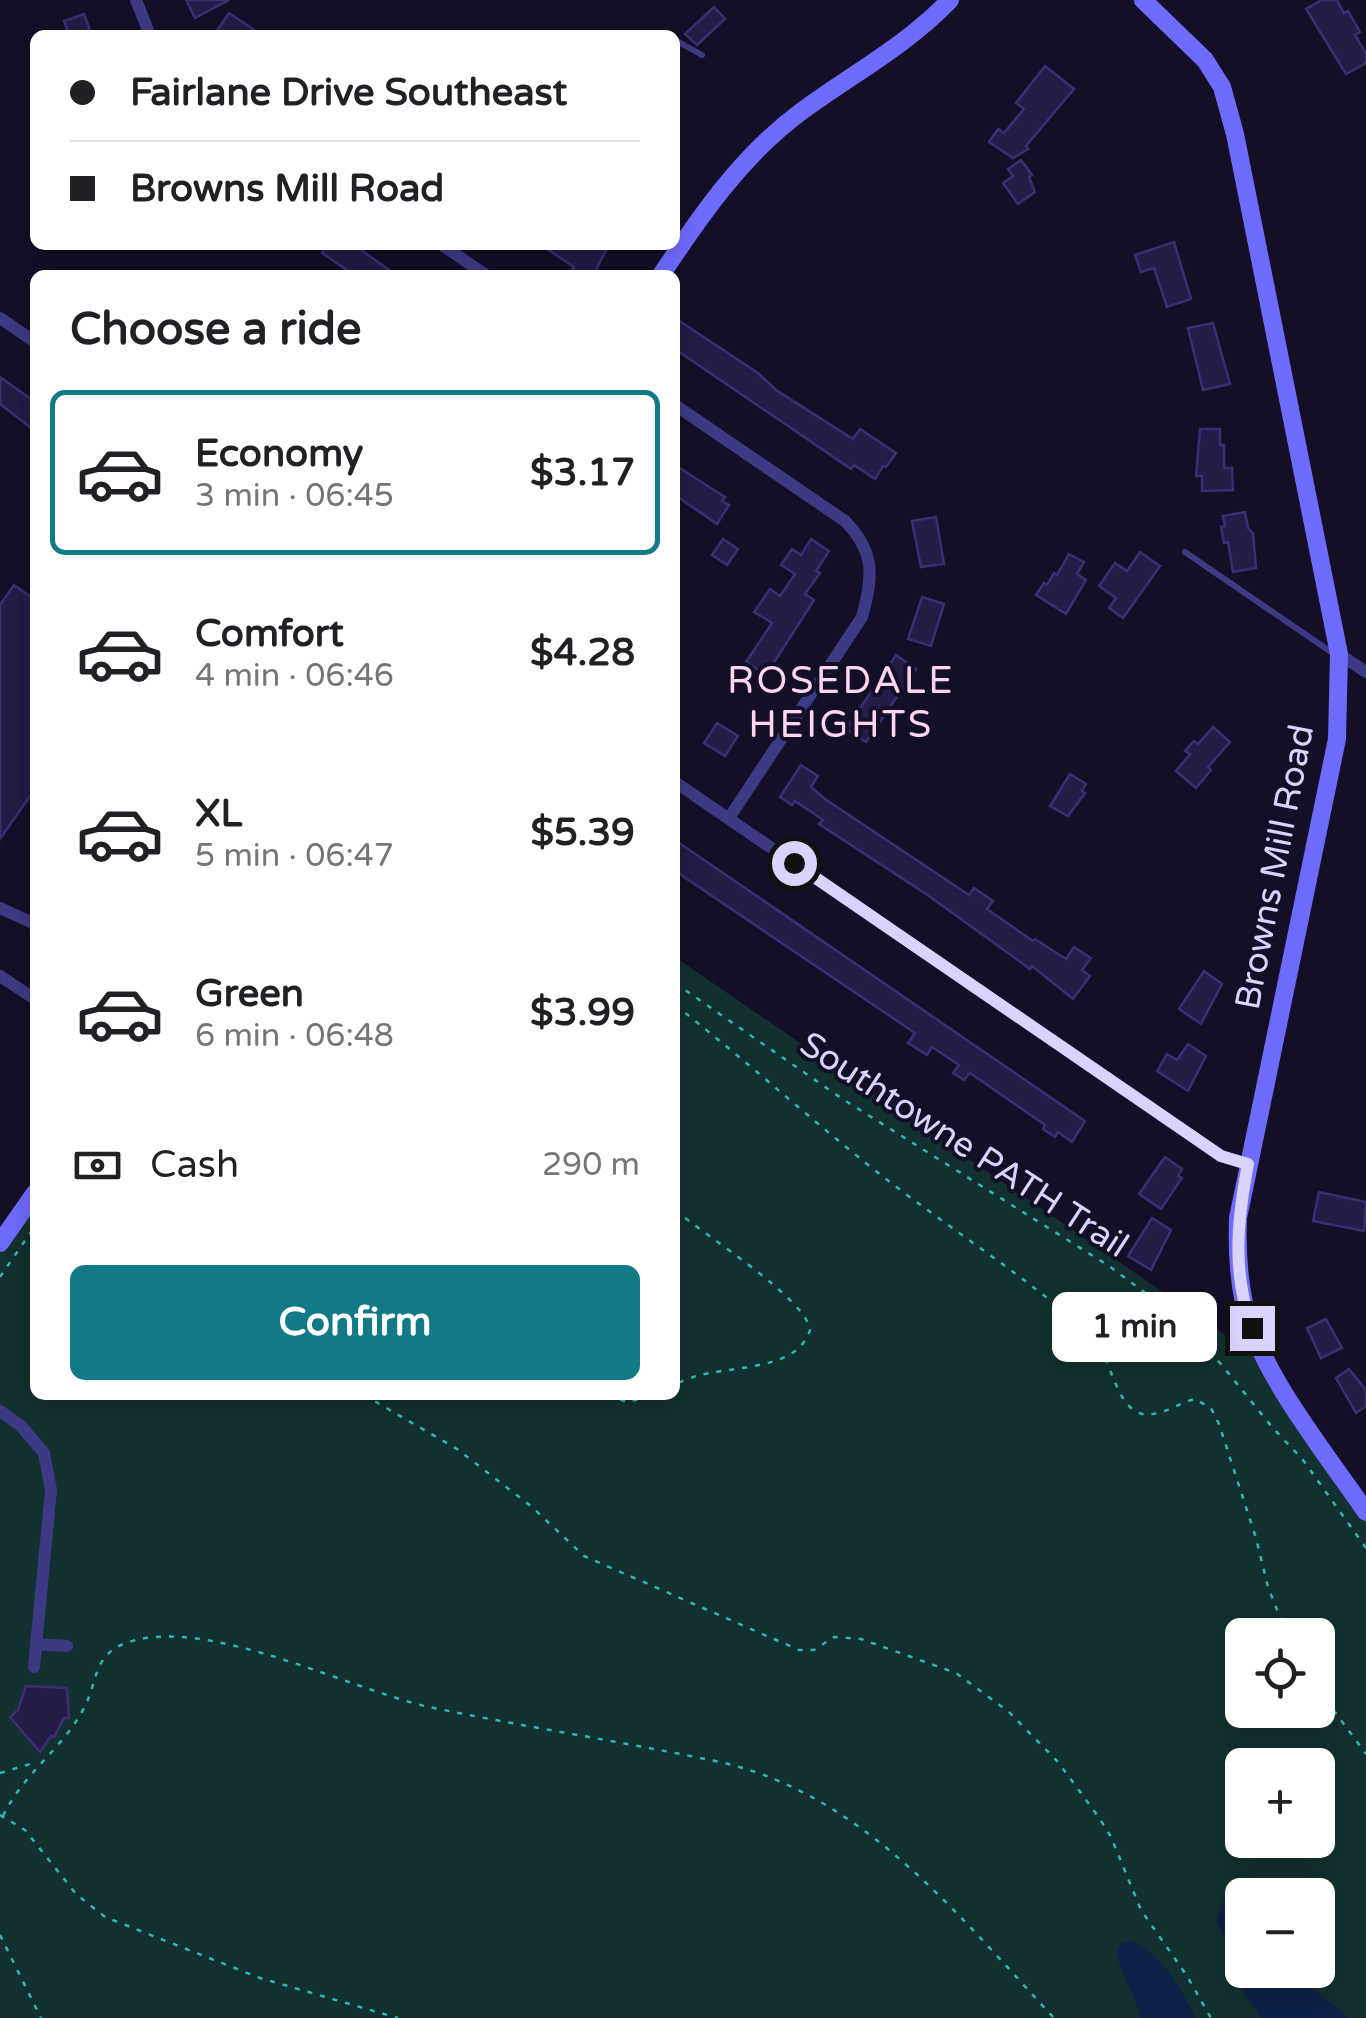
<!DOCTYPE html>
<html lang="en">
<head>
<meta charset="utf-8">
<style>
  body { margin:0; font-family:"Varela Round",sans-serif; background:#f2f2f2; color:#202124; height:100vh; display:flex; flex-direction:column; font-size:38px; white-space:nowrap }
  * { box-sizing:border-box; margin:0 }
  p { font-size:32px; color:#757577 }
  .icon { flex:none; width:55px; height:55px; fill:none; stroke:currentColor; stroke-width:2; stroke-linecap:round; stroke-linejoin:round }
  .map { position:relative; flex:1; overflow:hidden }
  .drawer { position:absolute; left:30px; top:270px; width:650px; height:1130px; display:flex; flex-direction:column; background:#fff; border-radius:15px; box-shadow:0 5px 25px #0003 }
  .drawer>* { flex:none }
  .hud { position:absolute; left:30px; top:30px; width:650px; height:220px; border-radius:15px; box-shadow:0 5px 25px #0003; display:grid; align-content:center; height:220px; padding:0 40px; background:#fff }
  .fabs { position:absolute; left:1225px; top:1618px; display:grid; gap:20px }
  .fabs a { display:grid; place-items:center; width:110px; height:110px; border-radius:15px; background:#fff; box-shadow:0 5px 25px #0003; font-size:50px }
  .end { position:absolute; width:45px; height:45px; margin:-22px; border:12px solid #d9d4ff; background:#111; box-shadow:0 0 0 5px #111 }
  .from { border-radius:50% }
  .bubble { position:absolute; height:70px; border-radius:15px; background:#fff; box-shadow:0 5px 25px #0003; font-size:32px; font-weight:700; line-height:70px; text-align:center }
  .hud b { display:flex; align-items:center; gap:35px; height:95px; font-size:38px }
  .hud b+b { border-top:2px solid #e0e0e0 }
  .hud i { width:25px; height:25px; background:#202124 }
  ul { padding:0; list-style:none }
  li { display:flex; align-items:center; gap:30px; height:165px; margin:0 20px 15px; padding:0 20px; border:5px solid transparent; border-radius:15px }
  li div { flex:1 }
  li b { display:block; font-size:38px }
  li em { font-style:normal; font-weight:700 }
  li.active { border-color:#127987 }
  li>.icon { width:90px; height:90px; stroke-width:1.5 }
  h2 { padding:0 40px; font-size:45px; line-height:120px }
  .pay { display:flex; align-items:center; gap:25px; height:110px; padding:0 40px; font-size:38px }
  .pay p { margin-inline-start:auto }
  .primary-button { display:flex; gap:20px; margin-top:auto; padding:20px 40px }
  .primary-button a { flex:1; height:115px; border-radius:15px; background:#127987; color:#fff; font-size:40px; font-weight:700; line-height:115px; text-align:center }
  .map>svg:first-child { display:block }
  .green { fill:#12302f; fill-rule:evenodd }
  .water { fill:#0c2248 }
  .building { fill:#241b47; stroke:#3b2d73; stroke-width:2.5 }
  .lines { fill:none; stroke-linecap:round; stroke-linejoin:round }
  .path { stroke:#2fb8b0; stroke-width:2.5; stroke-dasharray:5 8; stroke-linecap:butt }
  .lane { stroke:#3d3a85; stroke-width:6 }
  .street { stroke:#3d3a85; stroke-width:12 }
  .secondary { stroke:#6f6bff; stroke-width:18 }
  .route { stroke:#d9d4ff; stroke-width:12 }
  .labels { text-anchor:middle; dominant-baseline:central; stroke-width:8; stroke-linejoin:round; paint-order:stroke }
  .street-label { font-size:35px; fill:#d9d4ff; stroke:#130f26 }
  .neighbourhood-label { font-size:38px; letter-spacing:2.5px; fill:#ffd6f0; stroke:#130f26 }
</style>
</head>
<body>
<div class="map">
<svg width="1366" height="2018" viewBox="0 0 1366 2018">
  <rect width="100%" height="100%" fill="#130f26"/>
  <path class="green" d="M675 957 1262 1360 1366 1509V2018H0V1232L35 1181V1395H675ZM1242 1635H1318V1710H1242ZM1242 1765H1318V1840H1242ZM1242 1895H1318V1970H1242Z"/>
  <g class="water">
    <path d="M1241 1886H1253L1261 1895H1242V1970H1301L1312 1988 1349 2018H1261L1244 1994 1235 1955 1216 1921 1225 1897Z"/>
    <path d="M1132 1941C1164 1957 1180 1987 1196 2018H1140C1138 1997 1119 1978 1117 1949L1122 1942Z"/>
  </g>
  <g class="building">
    <path d="M186 0H229L195 18Z"/>
    <path d="M1322 0H1337L1344 13 1348 11 1360 32 1355 35 1366 54V63L1346 74 1306 9Z"/>
    <path d="M714 7 725 19 697 45 685 34Z"/>
    <path d="M229 13 262 35H214Z"/>
    <path d="M84 14 92 35H69L64 21Z"/>
    <path d="M1045 66 1074 89 1026 146 1028 149 1013 158 989 142 998 129 1004 133 1024 109 1016 103Z"/>
    <path d="M1021 160 1032 175 1029 177 1035 192 1018 204 1003 183 1013 176 1008 169Z"/>
    <path d="M1174 242 1191 299 1167 307 1154 268 1141 272 1135 255Z"/>
    <path d="M327 245H354L396 275H354L322 253Z"/>
    <path d="M541 245H609L593 275H568L574 267Z"/>
    <path d="M675 318 758 373 776 390 853 439 860 429 896 453 886 467 883 466 875 479 854 465 851 469 675 349Z"/>
    <path d="M1213 323 1230 384 1203 390 1188 328Z"/>
    <path d="M0 377 35 402V431L0 404Z"/>
    <path d="M1200 429H1220V445H1224V468H1232L1233 490 1202 491V476H1196Z"/>
    <path d="M675 465 725 497 722 501 729 505 717 524 675 495Z"/>
    <path d="M1245 512 1248 528 1253 533 1256 568 1233 572 1228 542 1224 543 1221 527 1225 526 1223 516Z"/>
    <path d="M936 517 944 564 921 567 912 521Z"/>
    <path d="M723 539 738 549 727 565 712 555Z"/>
    <path d="M811 539 829 551 816 571 820 573 805 594 814 600 766 675 746 662 772 623 754 612 770 589 780 596 795 574 781 565 792 549 801 555Z"/>
    <path d="M1140 552 1160 566 1123 618 1109 608 1116 598 1099 586 1115 563 1127 571Z"/>
    <path d="M1069 554 1084 562 1077 574 1086 580 1066 614 1036 595 1044 583 1047 585 1054 573 1057 575Z"/>
    <path d="M14 585 35 600V789L0 839V605Z"/>
    <path d="M922 597 944 604 931 646 908 639Z"/>
    <path d="M896 655 916 669 866 742 846 729Z"/>
    <path d="M717 723 738 736 725 756 704 743Z"/>
    <path d="M1213 727 1230 742 1208 767 1211 770 1196 788 1176 771 1190 754 1185 751 1194 741 1198 744Z"/>
    <path d="M801 765 818 776 811 787 825 799 969 895 974 888 993 901 987 909 1033 941 1035 939 1066 959 1074 947 1091 958 1082 970 1090 976 1073 999 1032 966 1030 969 929 896 819 824 823 820 795 801 792 805 780 797Z"/>
    <path d="M1070 774 1086 784 1082 791 1085 793 1068 816 1050 806Z"/>
    <path d="M675 840 1085 1121 1072 1142 1058 1132 1055 1137 1043 1129 1045 1125 970 1073 964 1080 953 1073 959 1065 932 1047 927 1055 908 1043 915 1033 684 877 675 869Z"/>
    <path d="M1204 971 1222 984 1201 1024 1179 1009Z"/>
    <path d="M1188 1044 1206 1056 1188 1091 1157 1071 1167 1054 1177 1060Z"/>
    <path d="M1165 1157 1182 1169 1178 1176 1182 1178 1161 1209 1139 1194Z"/>
    <path d="M1319 1192 1366 1202 1364 1231 1313 1221Z"/>
    <path d="M1152 1218 1171 1230 1151 1270 1128 1256Z"/>
    <path d="M1326 1319 1342 1348 1321 1358 1307 1328Z"/>
    <path d="M1349 1369 1366 1390V1406L1356 1413 1336 1378Z"/>
    <path d="M26 1686 67 1688 69 1718H64L54 1737 51 1736 40 1752 10 1717 18 1710Z"/>
  </g>
  <g class="lines">
    <g class="path">
      <path d="M675 983 841 1098 1109 1266 1155 1300 1221 1364 1272 1427 1303 1460 1366 1548"/>
      <path d="M675 1005C747 1061 814 1123 886 1179 952 1230 1023 1275 1086 1330 1111 1352 1113 1400 1137 1412 1154 1421 1178 1403 1195 1399L1211 1408 1219 1424 1256 1538 1268 1587 1287 1635"/>
      <path d="M675 1210C703 1234 807 1299 810 1330 795 1378 713 1361 675 1385"/>
      <path d="M0 1277 35 1226"/>
      <path d="M364 1395 457 1449 532 1507 584 1556 799 1650H814L834 1637 861 1639 956 1673 1009 1712 1058 1762 1100 1819 1111 1837 1141 1910 1187 1976 1211 2018"/>
      <path d="M608 1395 627 1402 656 1395"/>
      <path d="M1318 1689 1366 1754"/>
      <path d="M0 1773 37 1762"/>
      <path d="M0 1815 25 1830 76 1894 105 1917 260 1978 398 2018"/>
      <path d="M3 1816C25 1771 62 1750 84 1708 97 1684 93 1658 121 1645 198 1611 348 1689 429 1707 526 1727 624 1742 720 1762 863 1794 959 1916 1054 2018"/>
      <path d="M0 1935 41 2018"/>
    </g>
    <g class="lane">
      <path d="M675 40 702 55"/>
      <path d="M1185 552 1334 654"/>
    </g>
    <g class="street">
      <path d="M136 0 150 35"/>
      <path d="M442 245 486 275"/>
      <path d="M0 318 35 342"/>
      <path d="M675 405 845 521C876 553 873 577 862 617L729 818"/>
      <path d="M1339 654 1366 672"/>
      <path d="M675 782 1221 1156 1248 1165"/>
      <path d="M0 908 35 924"/>
      <path d="M0 976 35 999"/>
      <path d="M0 1411 21 1426 44 1453 51 1490 34 1667"/>
      <path d="M36 1644 67 1646"/>
    </g>
    <g class="secondary">
      <path d="M1143 0 1205 60 1222 87 1235 134 1339 654 1337 739 1238 1218C1237 1247 1238 1275 1244 1303 1259 1372 1326 1453 1366 1512"/>
      <path d="M661 275C701 215 743 154 802 111 852 74 906 46 950 0"/>
      <path d="M0 1243 35 1193"/>
    </g>
  </g>
  <g class="lines">
    <path class="route" d="M794 863 1221 1156 1248 1164C1237 1221 1232 1273 1252 1328"/>
  </g>
  <g class="labels">
    <g class="street-label">
      <text transform="translate(1275 867) rotate(-79)">Browns Mill Road</text>
      <text transform="translate(964 1145) rotate(33)">Southtowne PATH Trail</text>
    </g>
    <g class="neighbourhood-label">
      <text x="841" y="681">ROSEDALE<tspan x="841" dy="44">HEIGHTS</tspan></text>
    </g>
  </g>
</svg>
<div class="fabs">
<a><svg class="icon" aria-label="locate" viewBox="0 0 24 24"><circle cx="12" cy="12" r="6"/><path d="M12 2v4M12 18v4M2 12h4M18 12h4"/></svg></a>
<a>+</a>
<a>−</a>
</div>
<i class="end from" style="left:794px;top:863px"></i>
<i class="end" style="left:1252px;top:1328px"></i>
<div class="bubble" style="left:1052px;top:1292px;width:165px">1 min</div>
<div class="hud">
<b><i class="from"></i>Fairlane Drive Southeast</b>
<b><i></i>Browns Mill Road</b>
</div>
<section class="drawer">
<h2>Choose a ride</h2>
<ul>
<li class="active"><svg class="icon" aria-label="car" viewBox="0 0 24 24"><path d="M5 17H2v-5l4-1 3-4h7l3 4 3 1v5h-3M9 17h6M6 11h13"/><circle cx="7" cy="17" r="2"/><circle cx="17" cy="17" r="2"/></svg><div><b>Economy</b><p>3 min · 06:45</p></div><em>$3.17</em></li>
<li><svg class="icon" aria-label="car" viewBox="0 0 24 24"><path d="M5 17H2v-5l4-1 3-4h7l3 4 3 1v5h-3M9 17h6M6 11h13"/><circle cx="7" cy="17" r="2"/><circle cx="17" cy="17" r="2"/></svg><div><b>Comfort</b><p>4 min · 06:46</p></div><em>$4.28</em></li>
<li><svg class="icon" aria-label="car" viewBox="0 0 24 24"><path d="M5 17H2v-5l4-1 3-4h7l3 4 3 1v5h-3M9 17h6M6 11h13"/><circle cx="7" cy="17" r="2"/><circle cx="17" cy="17" r="2"/></svg><div><b>XL</b><p>5 min · 06:47</p></div><em>$5.39</em></li>
<li><svg class="icon" aria-label="car" viewBox="0 0 24 24"><path d="M5 17H2v-5l4-1 3-4h7l3 4 3 1v5h-3M9 17h6M6 11h13"/><circle cx="7" cy="17" r="2"/><circle cx="17" cy="17" r="2"/></svg><div><b>Green</b><p>6 min · 06:48</p></div><em>$3.99</em></li>
</ul>
<div class="pay"><svg class="icon" aria-label="cash" viewBox="0 0 24 24"><path d="M3 7h18v10H3z"/><circle cx="12" cy="12" r="2"/></svg>Cash<p>290 m</p></div>
<div class="primary-button"><a>Confirm</a></div>
</section>
</div>
</body>
</html>
